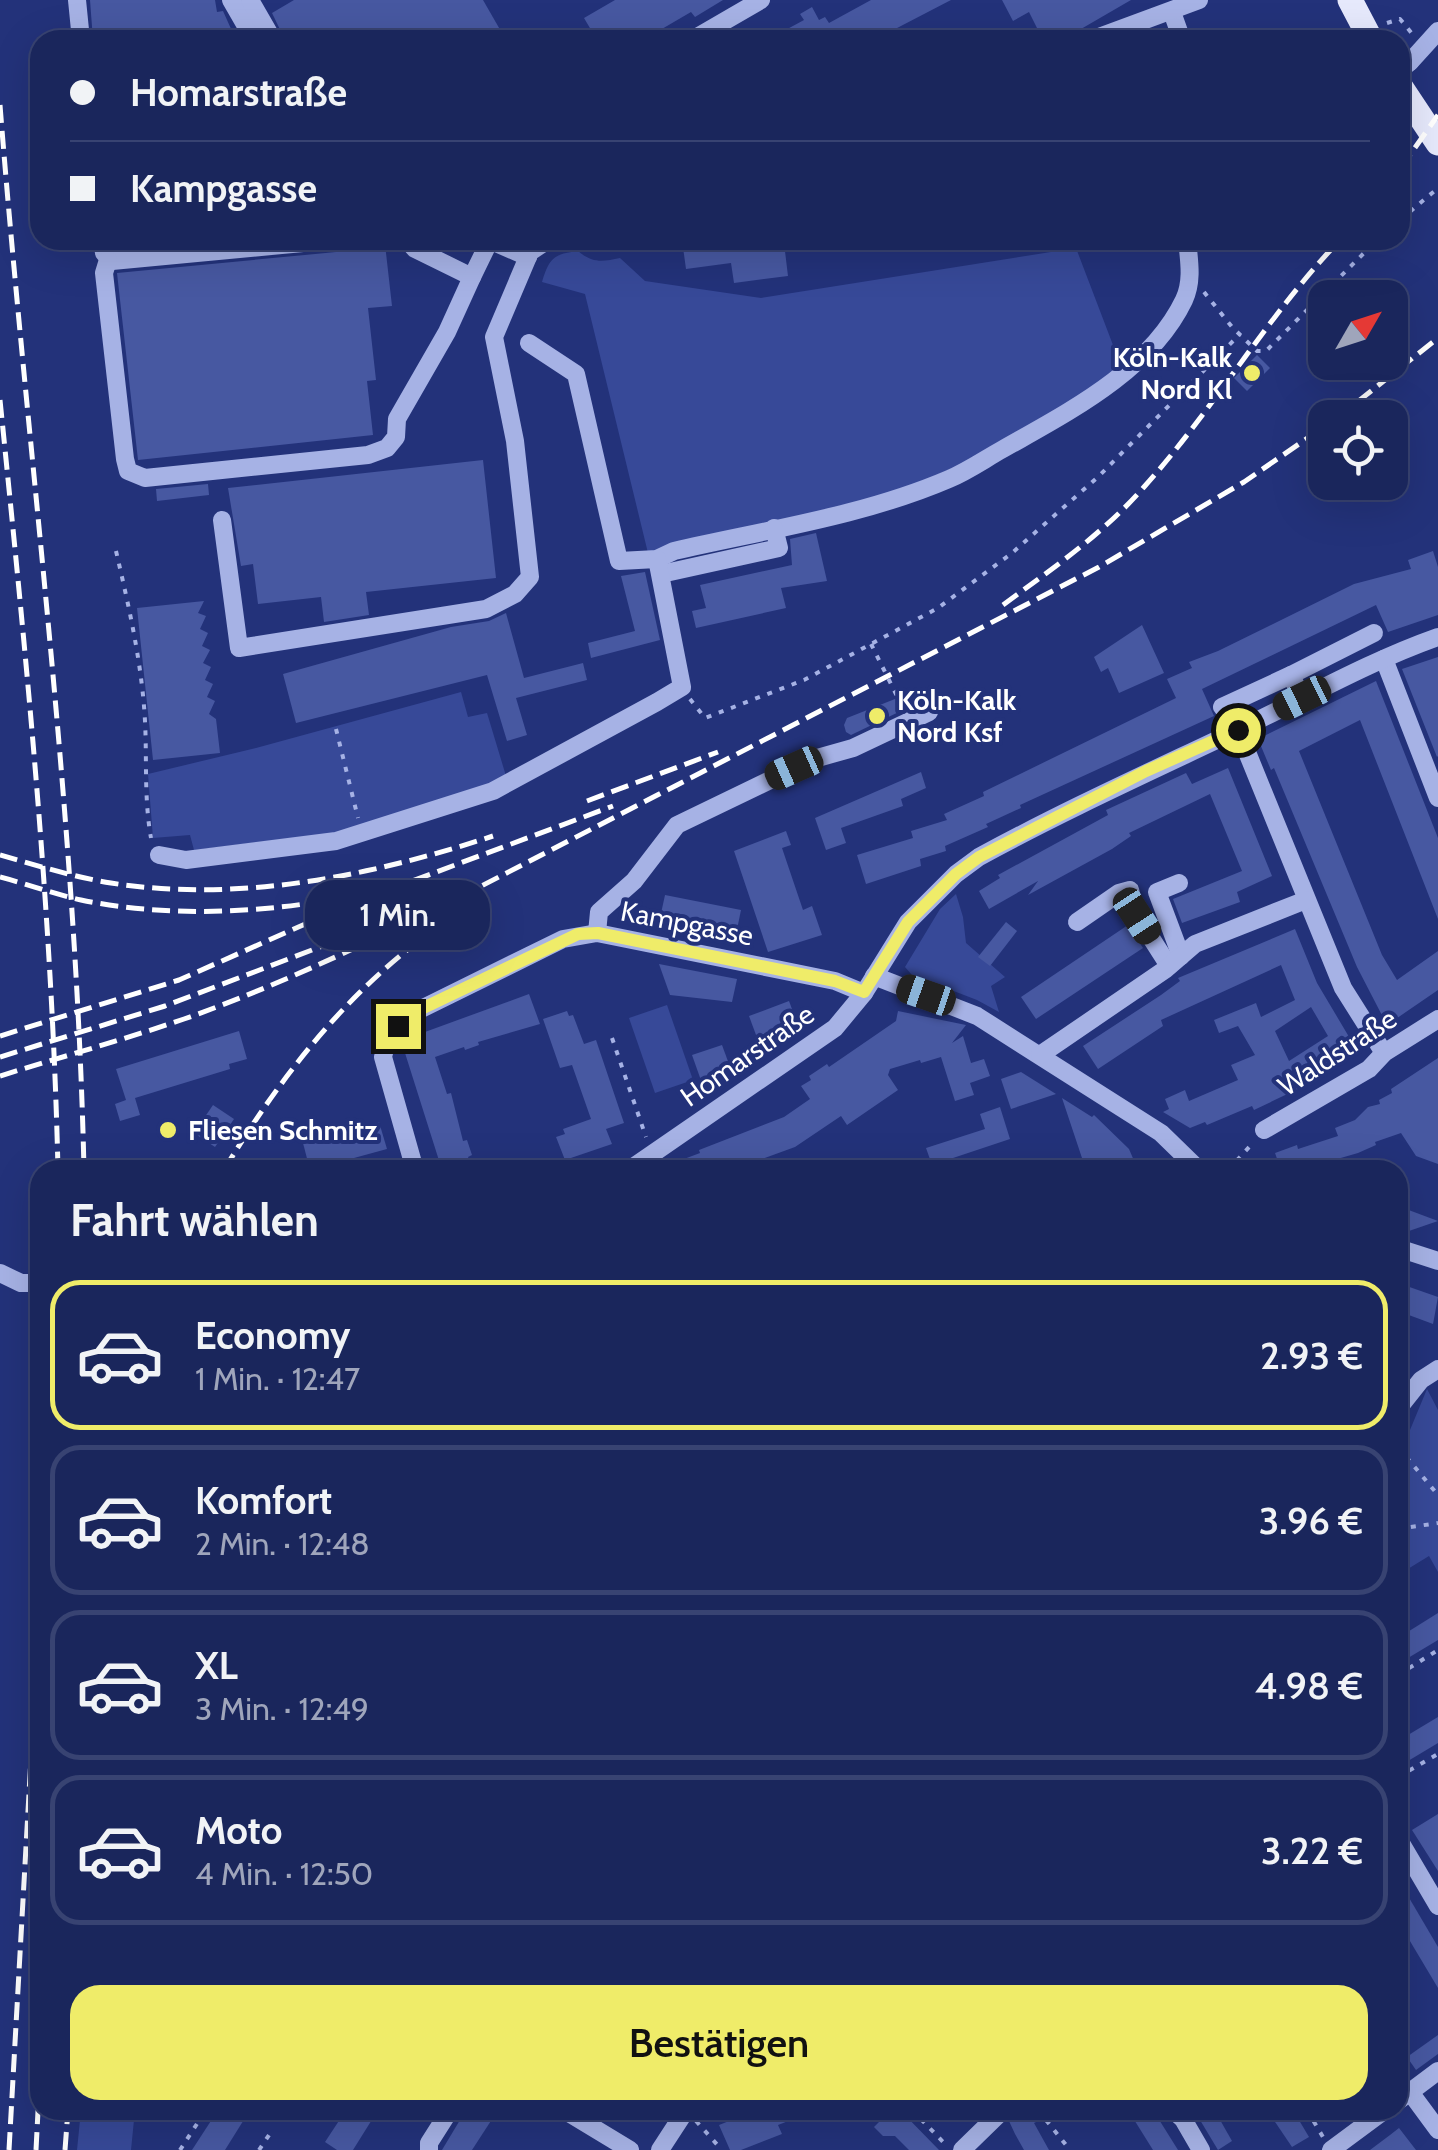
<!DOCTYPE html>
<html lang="de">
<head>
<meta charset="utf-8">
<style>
  body { margin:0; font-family:Cabin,sans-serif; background:#273265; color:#f1f3f6; height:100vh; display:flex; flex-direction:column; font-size:38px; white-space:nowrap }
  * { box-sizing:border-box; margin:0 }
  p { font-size:32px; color:#9fa5bb }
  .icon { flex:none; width:55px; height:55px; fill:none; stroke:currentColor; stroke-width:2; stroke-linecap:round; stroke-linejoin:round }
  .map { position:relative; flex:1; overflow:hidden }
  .sheet { position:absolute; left:30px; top:1160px; width:1378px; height:960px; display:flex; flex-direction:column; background:#1a265c; border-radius:30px; box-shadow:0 10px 40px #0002,0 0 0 2px #384372 }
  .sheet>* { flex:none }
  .banner { position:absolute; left:30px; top:30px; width:1380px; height:220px; border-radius:30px; box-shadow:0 10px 40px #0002,0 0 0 2px #384372; display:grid; align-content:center; height:220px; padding:0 40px; background:#1a265c }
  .needle { width:65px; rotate:51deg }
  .controls { position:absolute; left:1308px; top:280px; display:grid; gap:20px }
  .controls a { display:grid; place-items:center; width:100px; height:100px; border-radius:20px; background:#1a265c; box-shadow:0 10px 40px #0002,0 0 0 2px #384372; font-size:50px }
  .end { position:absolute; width:45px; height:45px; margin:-22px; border:12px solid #efec69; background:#111; box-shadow:0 0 0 5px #111 }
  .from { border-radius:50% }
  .bubble { position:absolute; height:70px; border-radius:30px; background:#1a265c; box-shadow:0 10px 40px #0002,0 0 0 2px #384372; font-size:32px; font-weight:600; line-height:70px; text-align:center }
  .car { position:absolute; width:30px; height:60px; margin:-30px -15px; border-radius:12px; box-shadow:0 0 8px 2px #0007; background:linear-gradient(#222 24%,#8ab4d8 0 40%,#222 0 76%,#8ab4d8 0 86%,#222 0) }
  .banner b { display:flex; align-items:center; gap:35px; height:95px; font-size:38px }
  .banner b+b { border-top:2px solid #384372 }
  .banner i { width:25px; height:25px; background:#f1f3f6 }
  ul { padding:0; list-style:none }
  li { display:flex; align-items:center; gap:30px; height:150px; margin:0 20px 15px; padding:0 20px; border:5px solid #384372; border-radius:30px }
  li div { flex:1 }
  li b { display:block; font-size:38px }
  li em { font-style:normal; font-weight:600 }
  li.active { border-color:#efec69 }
  li>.icon { width:90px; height:90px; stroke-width:1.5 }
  h2 { padding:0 40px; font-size:45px; line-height:120px }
  .cta { display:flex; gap:20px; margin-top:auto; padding:20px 40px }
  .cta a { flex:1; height:115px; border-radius:30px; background:#efec69; color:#111; font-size:40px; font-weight:600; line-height:115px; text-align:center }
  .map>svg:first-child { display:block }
  .green { fill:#374998 }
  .building { fill:#4758a1; fill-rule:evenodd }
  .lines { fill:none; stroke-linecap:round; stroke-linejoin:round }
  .path { stroke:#a6b2e5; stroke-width:4; stroke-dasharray:5 8; stroke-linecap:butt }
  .minor { stroke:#a6b2e5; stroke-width:18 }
  .major { stroke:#e6e9fc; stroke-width:25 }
  .rail { stroke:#fff; stroke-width:5; stroke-dasharray:18 8; stroke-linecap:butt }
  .minor-bridge { stroke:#a6b2e5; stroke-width:18 }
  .route { stroke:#efec69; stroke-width:12 }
  .poi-dot { fill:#efec69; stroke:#23327a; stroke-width:4 }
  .labels { text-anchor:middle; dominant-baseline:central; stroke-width:8; stroke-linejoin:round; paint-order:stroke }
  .poi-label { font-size:28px; font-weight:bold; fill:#fff; stroke:#23327a; text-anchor:start }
  .street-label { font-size:28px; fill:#fff; stroke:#23327a }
</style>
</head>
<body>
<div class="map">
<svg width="1438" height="2150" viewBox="0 0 1438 2150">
  <rect width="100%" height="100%" fill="#23327a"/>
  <g class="green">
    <path d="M1076 248 1121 366C1055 420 947 477 865 502 794 524 719 537 648 553L585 294 542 282C549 259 553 254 578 251 592 263 602 262 620 258L645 281 761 298Z"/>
    <path d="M461 692 468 717 487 713 506 776 489 785 335 833 194 850 190 835 153 838 148 774 256 748Z"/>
    <path d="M956 894 963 917 966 943 1005 977 991 986 999 1012 977 1000 912 975 905 967 940 909Z"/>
    <path d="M667 1005 693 1080 655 1093 629 1018Z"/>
    <path d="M1427 1389 1438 1410V1572L1429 1556 1398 1575V1447L1410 1430Z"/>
    <path d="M90 2110H135L131 2150H77L80 2120 89 2121Z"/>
  </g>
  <g class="building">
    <path d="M90 0H215L217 12 223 11 236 40H93Z"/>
    <path d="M294 0H483L506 40H285L272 13Z"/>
    <path d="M615 0H723L695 17 691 12 643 40H597L584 18Z"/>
    <path d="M871 0H951L874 40H767L804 20 800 14 812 7 819 20 825 17 829 23Z"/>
    <path d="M1002 0H1131L1081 29 1082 31 1059 40H1043L1029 12 1013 21Z"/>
    <path d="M682 240H728L730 249 784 243 788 276 734 283 731 263 686 269Z"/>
    <path d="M385 244 392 306 368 308 376 380 367 381 373 435 138 460 117 273 336 252Z"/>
    <path d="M1257 355 1270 368 1247 391 1234 378Z"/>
    <path d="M483 460 496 578 366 592 369 615 324 622 321 597 258 604 253 564 241 566 228 488Z"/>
    <path d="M208 484 209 495 157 501 156 489Z"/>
    <path d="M816 533 827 581 781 588 786 608 696 628 692 611 706 608 700 585 792 565 790 539Z"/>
    <path d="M1433 551 1438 567V615L1388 632 1376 605 1202 689 1214 716 1020 805 1021 808 986 824 988 827 945 846 946 851 920 859 921 866 866 884 857 855 913 838 911 831 947 820 944 814 984 796 983 792 1176 698 1167 679 1192 668 1189 662 1218 651 1354 584 1411 569 1408 560Z"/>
    <path d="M645 572 660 640 591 658 588 643 635 631 621 576Z"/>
    <path d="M204 601 198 613 206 616 200 629 208 633 202 646 210 650 203 663 211 667 205 680 213 684 207 697 215 701 209 714 216 719 220 753 153 760 137 608Z"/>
    <path d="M506 613 524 678 583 663 587 680 516 698 527 735 507 741 487 675 296 723 283 674 451 627 489 621Z"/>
    <path d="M1142 625 1164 673 1119 693 1108 668 1101 672 1094 657Z"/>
    <path d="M1438 657V756L1437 757 1402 669Z"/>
    <path d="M1376 681 1438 838V919L1360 720 1299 751 1382 955 1397 980 1438 951V990L1387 1025 1357 967 1274 768 1271 770 1258 739Z"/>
    <path d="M900 697 905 709 851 735 846 732 844 725 847 718Z"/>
    <path d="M1228 768 1272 876 1237 892 1240 902 1182 923 1173 899 1242 871 1210 794 1129 833 1131 836 1112 849 1028 895 1038 881 989 909 979 891 1000 878 998 875 1108 815 1106 810 1186 773 1192 784Z"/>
    <path d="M921 772 926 788 901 799 903 806 841 828 846 843 826 850 815 818Z"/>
    <path d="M786 831 791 845 782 848 803 910 812 906 822 935 768 952 734 851Z"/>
    <path d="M665 895 741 910 735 939 658 927Z"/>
    <path d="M1006 922 1017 931 990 966 978 957Z"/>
    <path d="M1128 925 1143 948 1036 1019 1021 997Z"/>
    <path d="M1295 929 1317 983 1358 1052 1302 1087 1254 1110 1252 1106 1207 1125 1205 1122 1190 1128 1163 1112 1169 1109 1165 1099 1185 1090 1189 1101 1238 1080 1231 1065 1255 1055 1238 1026 1219 1033 1214 1020 1256 1003 1261 1017 1295 1000 1281 965 1161 1020 1163 1026 1098 1069 1083 1046 1161 995 1180 981 1178 978ZM1311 1007 1328 1036 1289 1061 1275 1031Z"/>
    <path d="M659 964 737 979 732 1002 670 995Z"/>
    <path d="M529 994 540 1024 478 1042 479 1045 465 1050 464 1047 435 1057 447 1094 451 1093 463 1141 467 1140 472 1155 468 1157 473 1170H442L405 1053 418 1048 414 1036Z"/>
    <path d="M789 1001 799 1028 759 1043 749 1016Z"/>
    <path d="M567 1011 569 1016 573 1015 584 1044 596 1040 624 1123 606 1129 612 1144 565 1160 556 1137 565 1134 563 1129 591 1119 572 1065 560 1068 543 1019Z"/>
    <path d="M898 1011 966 1025 952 1043 963 1036 971 1063 984 1059 990 1076 970 1083 974 1095 955 1101 941 1057 921 1063 920 1060 890 1069 888 1075 898 1090 847 1125 841 1116 795 1147 732 1170H688L684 1159 700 1153 699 1150 784 1117 810 1099 801 1086 811 1080 809 1076 827 1064 829 1067 896 1021Z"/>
    <path d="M239 1031 247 1059 229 1064 230 1069 135 1098 140 1115 120 1121 115 1104 126 1100 116 1069Z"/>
    <path d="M722 1045 733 1075 703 1086 692 1055Z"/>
    <path d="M1438 1058V1164L1416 1156 1401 1133 1375 1142 1376 1145 1358 1153 1313 1166 1315 1170H1281L1275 1153 1297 1145 1298 1149 1338 1136 1335 1128 1355 1120 1368 1107 1380 1104 1379 1100 1392 1093 1391 1089Z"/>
    <path d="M1021 1072 1056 1094 1011 1109 1001 1079Z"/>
    <path d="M1062 1098 1092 1117 1094 1115 1129 1149 1138 1170H1086Z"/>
    <path d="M213 1105 234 1119 215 1147 194 1133Z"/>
    <path d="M1000 1107 1010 1139 932 1165 926 1148 985 1129 980 1114Z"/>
    <path d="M379 1122 387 1149 310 1170 303 1143Z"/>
    <path d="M1398 1206 1438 1221 1406 1232 1398 1229Z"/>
    <path d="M1398 1283 1438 1297 1433 1324 1398 1311Z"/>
    <path d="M1438 1613V1640L1398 1664V1638Z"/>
    <path d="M1438 1717V1743L1398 1767V1741Z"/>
    <path d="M1438 1814V1871L1412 1830Z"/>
    <path d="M1398 1879 1438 1947V1988L1398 1921Z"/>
    <path d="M1438 2035V2054L1416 2070 1407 2057Z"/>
    <path d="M218 2110H250L225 2150H192Z"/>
    <path d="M346 2110H378L353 2150H337L325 2142Z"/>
    <path d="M466 2110H498L472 2150H442Z"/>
    <path d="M757 2110H814V2111L778 2125 782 2134 741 2150H730L719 2125Z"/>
    <path d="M891 2110H900L939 2150H909L895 2136H883L874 2127Z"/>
    <path d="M1026 2110H1032L1038 2121 1034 2123 1049 2150H1024L1015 2134 1009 2121Z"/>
    <path d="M1128 2110H1153L1178 2150H1153Z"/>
    <path d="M1267 2110H1293L1309 2137 1292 2147Z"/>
    <path d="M1215 2111 1232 2141 1218 2150 1200 2120Z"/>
    <path d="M1399 2128 1416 2150H1370L1390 2135Z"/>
  </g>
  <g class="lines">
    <g class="path">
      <path d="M1387 23 1400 19 1414 36"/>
      <path d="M1400 220 1438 188"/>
      <path d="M1204 292 1232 327 1257 351H1266L1377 240"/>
      <path d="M116 551C129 607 142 664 145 721 147 761 144 799 151 838"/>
      <path d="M871 644 896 694 900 691 907 705"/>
      <path d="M690 699 705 718 804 680 938 608 1012 553 1099 476 1240 334"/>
      <path d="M336 729 358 818"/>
      <path d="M612 1038 646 1137"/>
      <path d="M1228 1170 1252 1144"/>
      <path d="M1398 1447 1438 1495"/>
      <path d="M1398 1529 1438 1523"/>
      <path d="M1398 1675 1438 1650"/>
      <path d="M1398 1777 1438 1754"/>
      <path d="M1398 2056 1408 2073"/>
      <path d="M912 2110 948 2147"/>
      <path d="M1038 2110 1070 2150"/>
      <path d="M1307 2110 1323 2137"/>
      <path d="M83 2113V2110"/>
      <path d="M696 2121 722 2150"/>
      <path d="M180 2150 206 2110"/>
      <path d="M259 2150 269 2135"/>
    </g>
    <g class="minor">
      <path d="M77 0 81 40"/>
      <path d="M231 0 254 40"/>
      <path d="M250 0 273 40"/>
      <path d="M1172 12 1182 40"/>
      <path d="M692 40 761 0"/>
      <path d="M1091 40 1199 0"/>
      <path d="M1410 62 1438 31"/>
      <path d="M102 240 104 253 112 261 335 240"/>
      <path d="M407 240 415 249 472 277 490 240"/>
      <path d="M489 240 528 257"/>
      <path d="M108 260 104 273 125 459 128 471 145 478 368 455 387 448 396 437 397 419 447 332 472 277"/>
      <path d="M529 343 576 374 619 561 657 559 674 551C765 530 863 516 949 479 968 471 985 459 1003 449 1068 412 1150 371 1184 300 1193 281 1189 260 1187 240"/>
      <path d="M222 520 239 648 486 609 515 594 530 577 515 441 494 337 530 252 548 240"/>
      <path d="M661 574 779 548 774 528"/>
      <path d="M1384 659 1438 798"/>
      <path d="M1291 675 1374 633"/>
      <path d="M1222 707 1291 675 1302 699"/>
      <path d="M1238 730 1343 988 1384 1053"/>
      <path d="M159 855 186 860 336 841 493 791 657 702 682 687 657 559"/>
      <path d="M1179 883 1157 892 1181 956"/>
      <path d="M1077 922 1119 893 1130 890 1137 916 1169 966"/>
      <path d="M597 933 599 912 634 881 677 825 814 759 853 748 929 712"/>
      <path d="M874 976 977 1016 1161 1133 1199 1170"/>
      <path d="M1040 1055 1166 969 1195 944 1306 900"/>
      <path d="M1264 1130 1369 1069 1384 1053 1438 1019"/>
      <path d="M415 1170 383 1057C387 1034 401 1024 419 1010L563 939 597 933 835 981 864 993"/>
      <path d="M629 1170 835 1028 864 993 908 922 956 874 979 857C1065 810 1154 770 1242 728 1307 697 1370 661 1438 637"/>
      <path d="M1398 1248 1438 1261"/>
      <path d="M0 1273 21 1283H40"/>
      <path d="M1398 1409 1421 1380 1438 1369"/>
      <path d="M1398 1838 1438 1906"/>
      <path d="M1410 2092 1438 2130"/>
      <path d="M1398 2101 1438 2071"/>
      <path d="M564 2110 630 2150"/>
      <path d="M1173 2110 1183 2119 1201 2150"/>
      <path d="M429 2150V2143L450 2110"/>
      <path d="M660 2150 686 2110"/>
      <path d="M962 2150 1003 2110"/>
      <path d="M1331 2150 1385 2110"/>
    </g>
    <g class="major">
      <path d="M1350 0 1371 40"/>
      <path d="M1400 86 1438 143"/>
    </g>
    <g class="rail">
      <path d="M0 105C28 460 76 814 84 1170"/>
      <path d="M1400 169 1438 115"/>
      <path d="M0 400C26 656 52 912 58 1170"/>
      <path d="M1337 418 1438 338"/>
      <path d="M1003 605C1053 568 1103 534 1144 487 1214 409 1267 316 1340 240"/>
      <path d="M587 801 718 752"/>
      <path d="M0 855C36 865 73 877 111 883 239 903 371 876 493 836"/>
      <path d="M0 877C27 884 54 894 81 900 164 917 257 914 340 898"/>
      <path d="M0 1036 179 980 348 905 613 806"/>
      <path d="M0 1057 165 1006 341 939"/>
      <path d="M0 1076C61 1057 123 1040 184 1019 269 989 350 951 431 912L1099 567 1244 482 1325 426"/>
      <path d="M224 1170C289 1062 371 961 483 899"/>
      <path d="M9 2150 40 1597"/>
      <path d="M36 2150 40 2072"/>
      <path d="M65 2150 68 2110"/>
    </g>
    <path class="minor-bridge" d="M1400 70 1410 62"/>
  </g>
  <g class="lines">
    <path class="route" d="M398 1026 419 1010 578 934 598 933 835 981 864 992 908 922 956 874 979 857 1146 771 1238 730"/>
  </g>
  <g class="poi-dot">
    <circle cx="1252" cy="373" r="10"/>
    <circle cx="877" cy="716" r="10"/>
    <circle cx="168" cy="1130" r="10"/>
  </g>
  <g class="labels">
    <g class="poi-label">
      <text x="1232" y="357" text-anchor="end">Köln-Kalk<tspan x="1232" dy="32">Nord Kl</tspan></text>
      <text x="897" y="700">Köln-Kalk<tspan x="897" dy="32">Nord Ksf</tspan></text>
      <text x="188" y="1130">Fliesen Schmitz</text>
    </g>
    <g class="street-label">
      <text transform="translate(687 923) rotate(11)">Kampgasse</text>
      <text transform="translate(1337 1052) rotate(-33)">Waldstraße</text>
      <text transform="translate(747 1055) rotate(-35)">Homarstraße</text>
    </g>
  </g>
</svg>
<div class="controls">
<a><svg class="needle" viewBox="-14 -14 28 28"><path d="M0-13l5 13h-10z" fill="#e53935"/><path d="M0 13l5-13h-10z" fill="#9fa5bb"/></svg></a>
<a><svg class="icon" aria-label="locate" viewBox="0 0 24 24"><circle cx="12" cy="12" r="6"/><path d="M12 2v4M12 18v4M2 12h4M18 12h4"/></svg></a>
</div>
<i class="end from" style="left:1238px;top:730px"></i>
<i class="end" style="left:398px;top:1026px"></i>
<div class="bubble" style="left:305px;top:880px;width:185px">1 Min.</div>
<i class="car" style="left:1302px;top:698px;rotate:244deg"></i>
<i class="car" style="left:794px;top:768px;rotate:246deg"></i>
<i class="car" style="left:1137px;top:916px;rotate:147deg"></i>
<i class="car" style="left:926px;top:995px;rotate:289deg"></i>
<div class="banner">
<b><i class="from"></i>Homarstraße</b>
<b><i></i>Kampgasse</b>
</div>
<section class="sheet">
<h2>Fahrt wählen</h2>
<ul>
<li class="active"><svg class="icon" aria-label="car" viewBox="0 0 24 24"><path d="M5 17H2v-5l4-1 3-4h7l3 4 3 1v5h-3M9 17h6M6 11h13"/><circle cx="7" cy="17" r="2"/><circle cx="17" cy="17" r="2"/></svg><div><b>Economy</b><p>1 Min. · 12:47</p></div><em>2.93 €</em></li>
<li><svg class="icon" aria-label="car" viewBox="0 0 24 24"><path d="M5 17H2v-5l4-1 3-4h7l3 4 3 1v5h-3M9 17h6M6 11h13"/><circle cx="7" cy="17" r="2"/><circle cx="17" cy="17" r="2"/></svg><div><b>Komfort</b><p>2 Min. · 12:48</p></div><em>3.96 €</em></li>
<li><svg class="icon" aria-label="car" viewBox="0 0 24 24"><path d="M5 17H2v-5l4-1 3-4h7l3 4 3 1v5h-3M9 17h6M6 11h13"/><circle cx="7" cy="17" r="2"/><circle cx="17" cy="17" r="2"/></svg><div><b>XL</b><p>3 Min. · 12:49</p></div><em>4.98 €</em></li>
<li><svg class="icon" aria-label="car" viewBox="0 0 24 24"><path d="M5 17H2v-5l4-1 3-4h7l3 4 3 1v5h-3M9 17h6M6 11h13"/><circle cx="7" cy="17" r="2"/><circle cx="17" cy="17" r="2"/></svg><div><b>Moto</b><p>4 Min. · 12:50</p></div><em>3.22 €</em></li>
</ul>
<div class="cta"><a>Bestätigen</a></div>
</section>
</div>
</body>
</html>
